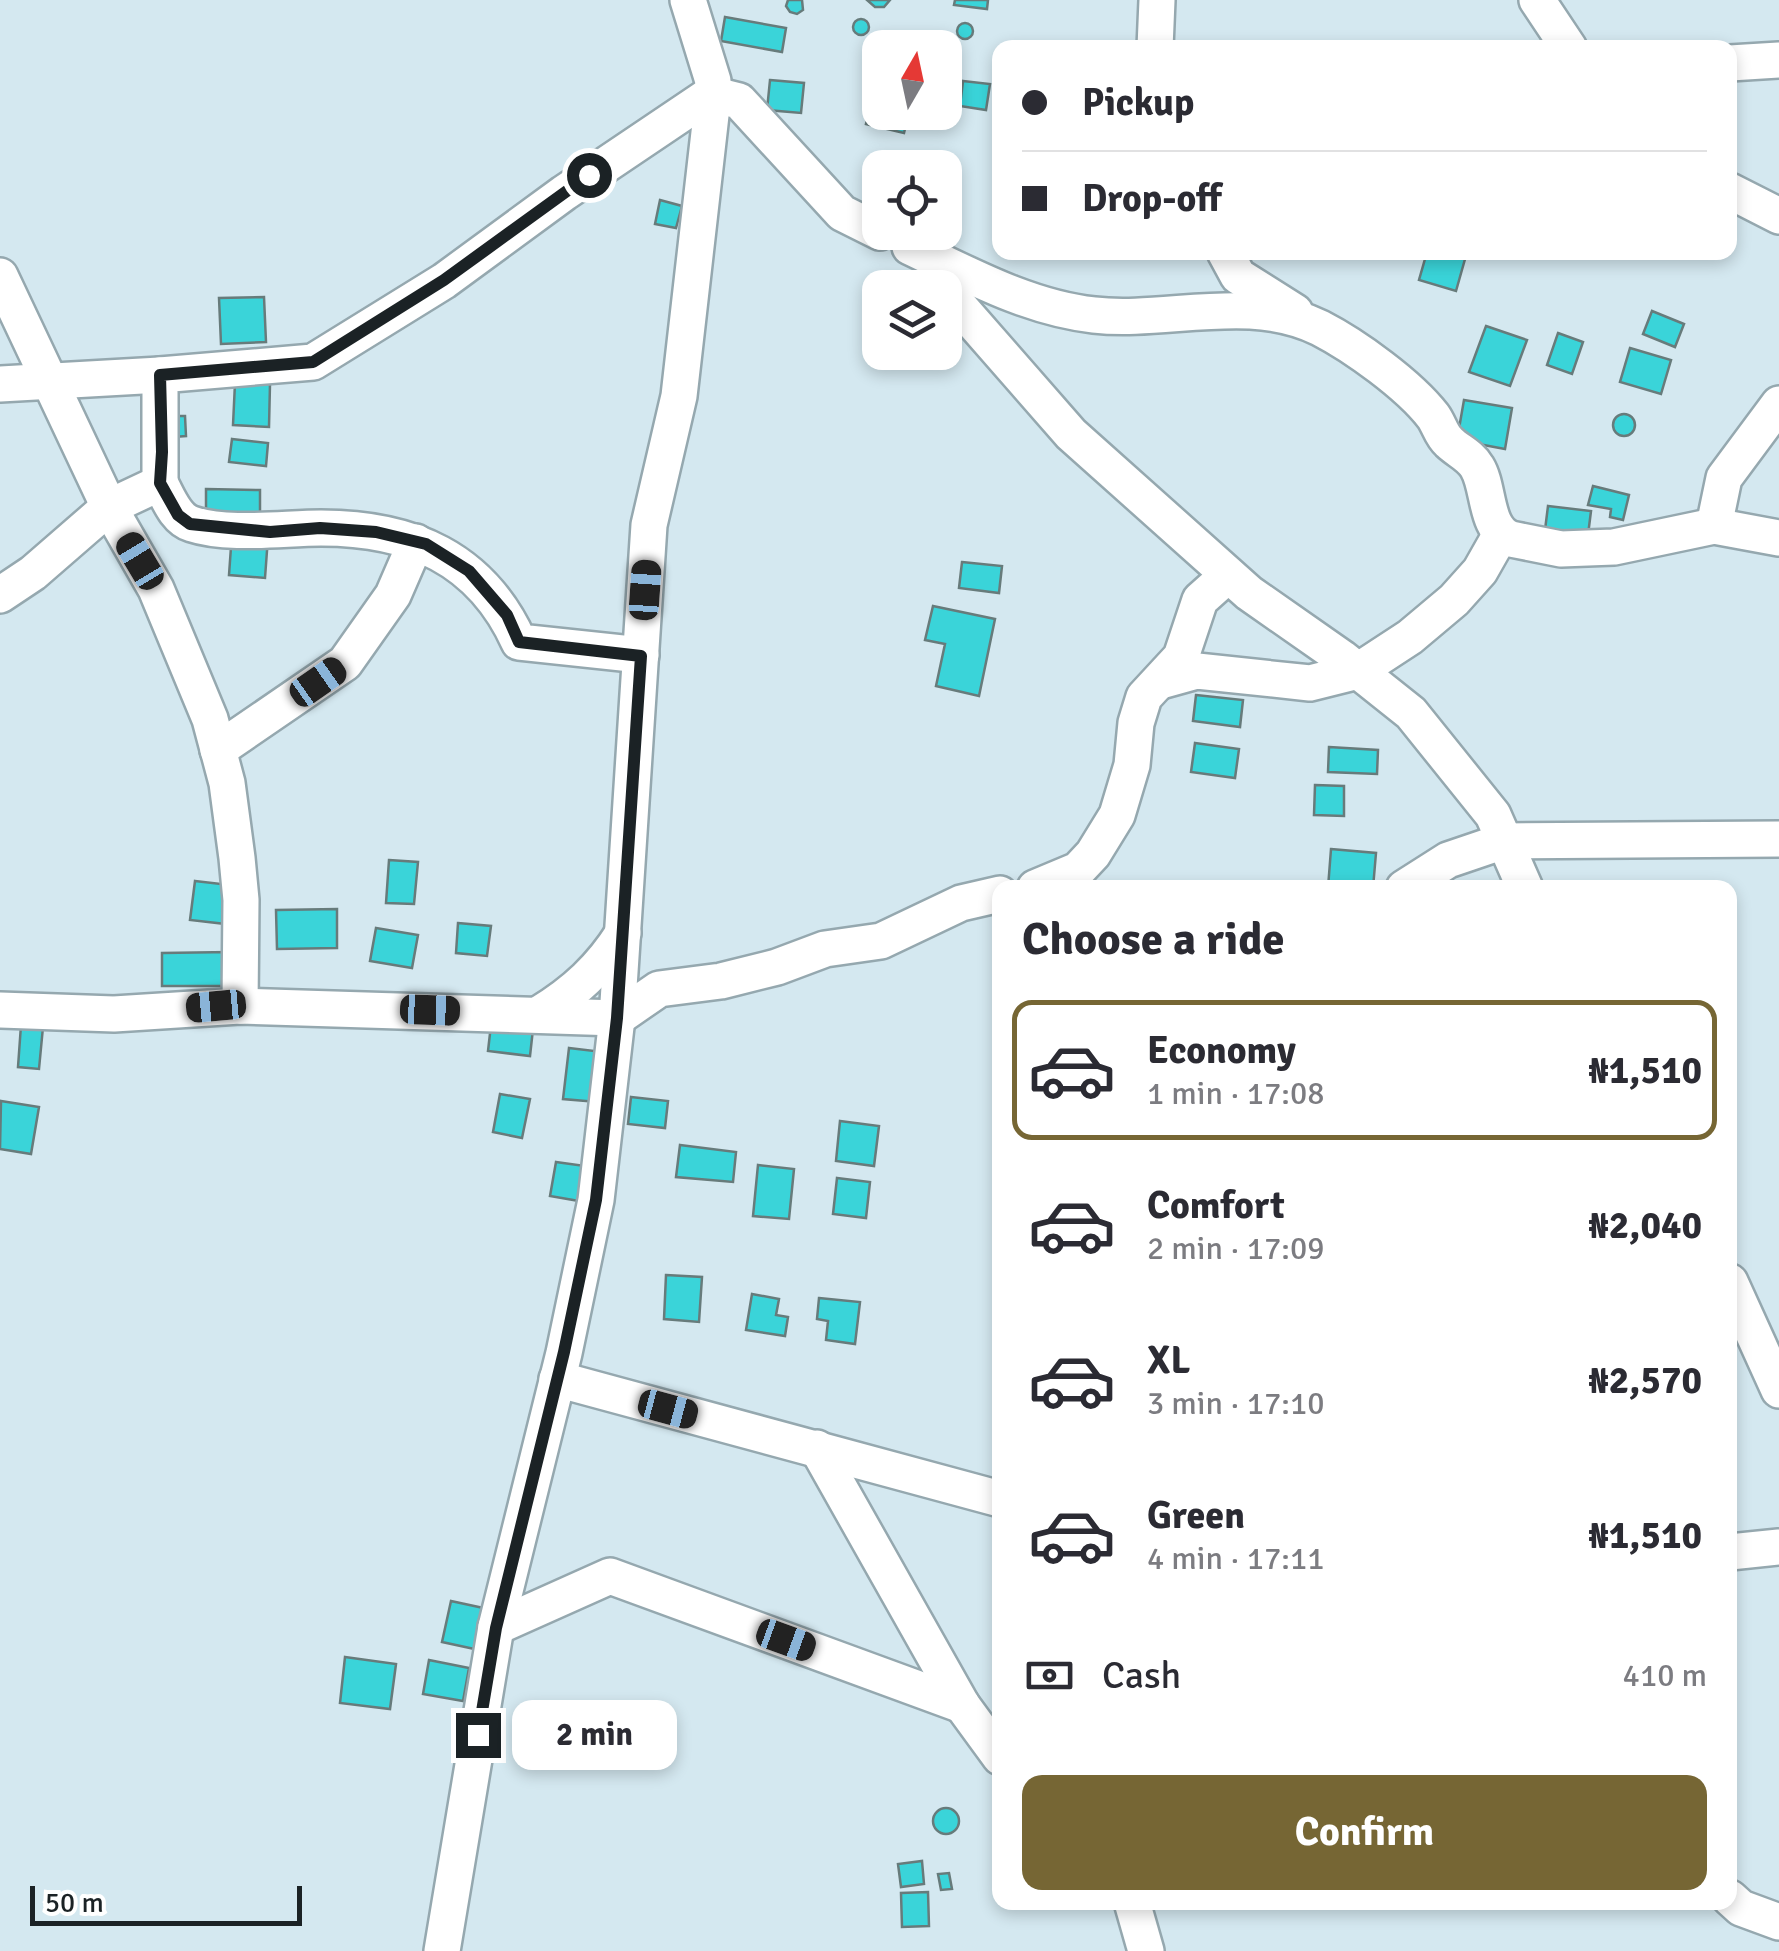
<!DOCTYPE html>
<html lang="en">
<head>
<meta charset="utf-8">
<style>
  body { margin:0; font-family:Signika,sans-serif; background:#f7f7f7; color:#2b2b33; height:100vh; display:flex; flex-direction:column; font-size:38px; white-space:nowrap }
  * { box-sizing:border-box; margin:0 }
  p { font-size:32px; color:#7c7c81 }
  .icon { flex:none; width:55px; height:55px; fill:none; stroke:currentColor; stroke-width:2; stroke-linecap:round; stroke-linejoin:round }
  .map { position:relative; flex:1; overflow:hidden }
  .drawer { position:absolute; left:992px; top:880px; width:745px; height:1030px; display:flex; flex-direction:column; background:#fff; border-radius:20px; box-shadow:0 5px 15px #0003 }
  .drawer>* { flex:none }
  .guide { position:absolute; left:992px; top:40px; width:745px; height:220px; border-radius:20px; box-shadow:0 5px 15px #0003; display:grid; align-content:center; height:220px; padding:0 30px; background:#fff }
  .needle { width:65px; rotate:9deg }
  .fabs { position:absolute; left:862px; top:30px; display:grid; gap:20px }
  .fabs a { display:grid; place-items:center; width:100px; height:100px; border-radius:20px; background:#fff; box-shadow:0 5px 15px #0003; font-size:50px }
  .scale { position:absolute; left:30px; bottom:25px; width:272px; box-sizing:border-box; padding-left:10px; border:5px solid #1b2225; border-top:0; font-size:28px; line-height:35px; white-space:nowrap; color:#1b2225; -webkit-text-stroke:8px #fff; paint-order:stroke }
  .end { position:absolute; width:45px; height:45px; margin:-22px; border:12px solid #1b2225; background:#fff; box-shadow:0 0 0 5px #fff }
  .from { border-radius:50% }
  .bubble { position:absolute; height:70px; border-radius:20px; background:#fff; box-shadow:0 5px 15px #0003; font-size:32px; font-weight:800; line-height:70px; text-align:center }
  .car { position:absolute; width:30px; height:60px; margin:-30px -15px; border-radius:12px; box-shadow:0 0 8px 2px #0007; background:linear-gradient(#222 24%,#8ab4d8 0 40%,#222 0 76%,#8ab4d8 0 86%,#222 0) }
  .guide b { display:flex; align-items:center; gap:35px; height:95px; font-size:38px }
  .guide b+b { border-top:2px solid #e1e1e2 }
  .guide i { width:25px; height:25px; background:#2b2b33 }
  ul { padding:0; list-style:none }
  li { display:flex; align-items:center; gap:30px; height:140px; margin:0 20px 15px; padding:0 10px; border:5px solid transparent; border-radius:20px }
  li div { flex:1 }
  li b { display:block; font-size:38px }
  li em { font-style:normal; font-weight:800 }
  li.on { border-color:#766634 }
  li>.icon { width:90px; height:90px; stroke-width:1.5 }
  h2 { padding:0 30px; font-size:45px; line-height:120px }
  .pay { display:flex; align-items:center; gap:25px; height:110px; padding:0 30px; font-size:38px }
  .pay p { margin-inline-start:auto }
  .action { display:flex; gap:20px; margin-top:auto; padding:20px 30px }
  .action a { flex:1; height:115px; border-radius:20px; background:#766634; color:#fff; font-size:40px; font-weight:800; line-height:115px; text-align:center }
  .map>svg:first-child { display:block }
  .building { fill:#3ad4d9; stroke:#677b7b; stroke-width:2.5 }
  .lines { fill:none; stroke-linecap:round; stroke-linejoin:round }
  .minor-casing { stroke:#95a8af; stroke-width:40 }
  .minor { stroke:#fff; stroke-width:35 }
  .route { stroke:#1b2225; stroke-width:12 }
</style>
</head>
<body>
<div class="map">
<svg width="1779" height="1951" viewBox="0 0 1779 1951">
  <rect width="100%" height="100%" fill="#d4e8f0"/>
  <g class="building">
    <path d="M788 0H802L803 10 797 14 790 12 786 6Z"/>
    <path d="M867 0H890L884 7H875Z"/>
    <path d="M955 0H988L987 9 954 5Z"/>
    <path d="M725 17 786 28 782 52 721 41Z"/>
    <circle cx="861" cy="27" r="8"/>
    <circle cx="965" cy="31" r="8"/>
    <path d="M939 35 946 36 953 47 945 57V48H931L934 39Z"/>
    <path d="M770 80 804 83 801 113 767 110Z"/>
    <path d="M963 81 990 84 986 110 960 106Z"/>
    <path d="M871 100 880 102V112H909L904 133 866 124Z"/>
    <path d="M660 200 682 206 676 228 655 224Z"/>
    <path d="M1427 252H1467L1456 291 1419 280Z"/>
    <path d="M264 297 266 342 221 344 219 298Z"/>
    <path d="M1652 311 1684 324 1675 347 1643 334Z"/>
    <path d="M1486 326 1527 340 1510 386 1469 372Z"/>
    <path d="M1558 333 1583 342 1572 374 1547 365Z"/>
    <path d="M1630 348 1671 360 1661 394 1620 382Z"/>
    <path d="M235 383 270 384 269 427 233 425Z"/>
    <path d="M1464 400 1512 408 1505 449 1457 440Z"/>
    <circle cx="1624" cy="425" r="11"/>
    <path d="M173 416H185L186 436 174 437Z"/>
    <path d="M232 439 268 443 266 466 229 462Z"/>
    <path d="M1593 486 1629 495 1623 520 1610 517 1611 509 1588 505Z"/>
    <path d="M206 489 260 490V513L206 512Z"/>
    <path d="M1548 506 1591 511 1587 543 1544 538Z"/>
    <path d="M232 533 268 537 265 578 229 575Z"/>
    <path d="M962 562 1002 566 999 593 959 588Z"/>
    <path d="M933 606 995 619 979 696 936 686 945 644 925 640Z"/>
    <path d="M1196 695 1243 700 1240 727 1193 721Z"/>
    <path d="M1195 743 1239 749 1235 778 1191 772Z"/>
    <path d="M1329 747 1378 750 1377 774 1328 772Z"/>
    <path d="M1315 785 1344 786V816L1314 815Z"/>
    <path d="M1331 849 1376 853 1373 888H1328Z"/>
    <path d="M389 860 418 862 414 904 386 903Z"/>
    <path d="M195 881 230 885 226 924 190 920Z"/>
    <path d="M337 909V948L277 949 276 910Z"/>
    <path d="M458 923 491 926 487 956 456 953Z"/>
    <path d="M376 928 418 935 412 968 370 961Z"/>
    <path d="M230 952V986H162V953Z"/>
    <path d="M492 1016 534 1020 530 1056 488 1051Z"/>
    <path d="M21 1025 43 1027 39 1069 18 1067Z"/>
    <path d="M569 1048 603 1052 597 1102 563 1099Z"/>
    <path d="M500 1094 530 1099 522 1138 493 1132Z"/>
    <path d="M631 1097 668 1101 665 1128 628 1124Z"/>
    <path d="M1 1101 39 1107 31 1154 0 1149Z"/>
    <path d="M840 1121 879 1126 874 1166 836 1161Z"/>
    <path d="M680 1145 736 1152 733 1182 676 1177Z"/>
    <path d="M556 1162 585 1166 579 1201 550 1196Z"/>
    <path d="M758 1165 794 1169 789 1219 753 1216Z"/>
    <path d="M837 1178 870 1182 866 1218 833 1214Z"/>
    <path d="M666 1275 702 1277 699 1322 664 1319Z"/>
    <path d="M752 1294 779 1299 776 1315 788 1317 785 1336 746 1330Z"/>
    <path d="M819 1298 860 1302 855 1344 826 1340 828 1321 817 1319Z"/>
    <path d="M451 1601 488 1609 479 1650 442 1642Z"/>
    <path d="M345 1657 396 1664 390 1709 340 1703Z"/>
    <path d="M429 1660 469 1668 463 1701 423 1694Z"/>
    <circle cx="946" cy="1821" r="13"/>
    <path d="M922 1861 924 1884 901 1887 898 1864Z"/>
    <path d="M949 1873 952 1889 941 1890 938 1874Z"/>
    <path d="M928 1892 929 1926 902 1927 901 1893Z"/>
  </g>
  <g class="lines">
    <defs>
      <g id="minor">
        <path d="M1537 0 1569 48"/>
        <path d="M1155 48 1157 0"/>
        <path d="M1730 63 1779 60"/>
        <path d="M1730 191 1779 216"/>
        <path d="M910 247C969 275 1029 308 1094 315 1168 323 1249 293 1320 328 1355 346 1409 385 1433 416 1439 424 1441 435 1449 442 1458 451 1470 455 1477 467 1490 488 1484 529 1511 539L1561 549 1614 547 1714 526 1779 538"/>
        <path d="M1225 252 1238 276 1295 312"/>
        <path d="M0 276 109 507 156 589 210 719 227 783 237 858 241 900 240 1006"/>
        <path d="M945 290 1071 434 1249 593 1342 658 1411 713 1493 815 1525 888"/>
        <path d="M0 384 160 375"/>
        <path d="M160 483C168 497 175 519 192 524 228 536 284 528 321 528 411 528 481 558 519 642L641 655"/>
        <path d="M1714 526 1724 478 1779 404"/>
        <path d="M0 595 33 573 109 507 160 483V375L313 362 444 281 564 193 711 94 739 101 842 213 880 232"/>
        <path d="M1161 681 1197 671 1310 683 1358 671 1410 637 1454 600 1480 571 1501 534"/>
        <path d="M218 750 345 663 393 595 416 542"/>
        <path d="M1035 888 1078 870 1093 854 1117 815 1132 765 1136 723 1144 697 1181 657 1200 600 1228 575"/>
        <path d="M1404 888 1448 860 1504 841 1779 839"/>
        <path d="M0 1010 114 1014 240 1006 617 1018 659 989 721 981 777 967 825 949 881 941 961 903 1000 894"/>
        <path d="M539 1014C575 992 601 968 623 933"/>
        <path d="M1730 1282 1779 1390"/>
        <path d="M557 1379 1000 1499"/>
        <path d="M817 1448 962 1705 1000 1757"/>
        <path d="M1730 1552 1779 1547"/>
        <path d="M496 1627 610 1576 962 1705"/>
        <path d="M1730 1898 1741 1908 1779 1922"/>
        <path d="M1132 1902 1146 1951"/>
        <path d="M442 1951 496 1627 564 1353 596 1200 617 1018 649 525 679 396 711 115 713 81 688 0"/>
      </g>
    </defs>
    <use href="#minor" class="minor-casing"/>
    <use href="#minor" class="minor"/>
  </g>
  <g class="lines">
    <path class="route" d="M478 1735 496 1628 564 1352 596 1200 617 1018 641 656 519 642 507 615 469 571 426 544 376 532 320 528 270 532 190 524 178 515 160 483 162 452 160 375 313 362 444 280 589 175"/>
  </g>
</svg>
<div class="fabs">
<a><svg class="needle" viewBox="-14 -14 28 28"><path d="M0-13l5 13h-10z" fill="#e53935"/><path d="M0 13l5-13h-10z" fill="#7c7c81"/></svg></a>
<a><svg class="icon" aria-label="locate" viewBox="0 0 24 24"><circle cx="12" cy="12" r="6"/><path d="M12 2v4M12 18v4M2 12h4M18 12h4"/></svg></a>
<a><svg class="icon" aria-label="layers" viewBox="0 0 24 24"><path d="M12 4l9 5-9 5-9-5zM3 14l9 5 9-5"/></svg></a>
</div>
<div class="scale">50 m</div>
<i class="end from" style="left:589px;top:175px"></i>
<i class="end" style="left:478px;top:1735px"></i>
<div class="bubble" style="left:512px;top:1700px;width:165px">2 min</div>
<i class="car" style="left:140px;top:561px;rotate:329deg"></i>
<i class="car" style="left:645px;top:590px;rotate:4deg"></i>
<i class="car" style="left:318px;top:682px;rotate:55deg"></i>
<i class="car" style="left:216px;top:1006px;rotate:265deg"></i>
<i class="car" style="left:430px;top:1010px;rotate:92deg"></i>
<i class="car" style="left:668px;top:1409px;rotate:105deg"></i>
<i class="car" style="left:786px;top:1640px;rotate:110deg"></i>
<div class="guide">
<b><i class="from"></i>Pickup</b>
<b><i></i>Drop-off</b>
</div>
<section class="drawer">
<h2>Choose a ride</h2>
<ul>
<li class="on"><svg class="icon" aria-label="car" viewBox="0 0 24 24"><path d="M5 17H2v-5l4-1 3-4h7l3 4 3 1v5h-3M9 17h6M6 11h13"/><circle cx="7" cy="17" r="2"/><circle cx="17" cy="17" r="2"/></svg><div><b>Economy</b><p>1 min · 17:08</p></div><em>₦1,510</em></li>
<li><svg class="icon" aria-label="car" viewBox="0 0 24 24"><path d="M5 17H2v-5l4-1 3-4h7l3 4 3 1v5h-3M9 17h6M6 11h13"/><circle cx="7" cy="17" r="2"/><circle cx="17" cy="17" r="2"/></svg><div><b>Comfort</b><p>2 min · 17:09</p></div><em>₦2,040</em></li>
<li><svg class="icon" aria-label="car" viewBox="0 0 24 24"><path d="M5 17H2v-5l4-1 3-4h7l3 4 3 1v5h-3M9 17h6M6 11h13"/><circle cx="7" cy="17" r="2"/><circle cx="17" cy="17" r="2"/></svg><div><b>XL</b><p>3 min · 17:10</p></div><em>₦2,570</em></li>
<li><svg class="icon" aria-label="car" viewBox="0 0 24 24"><path d="M5 17H2v-5l4-1 3-4h7l3 4 3 1v5h-3M9 17h6M6 11h13"/><circle cx="7" cy="17" r="2"/><circle cx="17" cy="17" r="2"/></svg><div><b>Green</b><p>4 min · 17:11</p></div><em>₦1,510</em></li>
</ul>
<div class="pay"><svg class="icon" aria-label="cash" viewBox="0 0 24 24"><path d="M3 7h18v10H3z"/><circle cx="12" cy="12" r="2"/></svg>Cash<p>410 m</p></div>
<div class="action"><a>Confirm</a></div>
</section>
</div>
</body>
</html>
